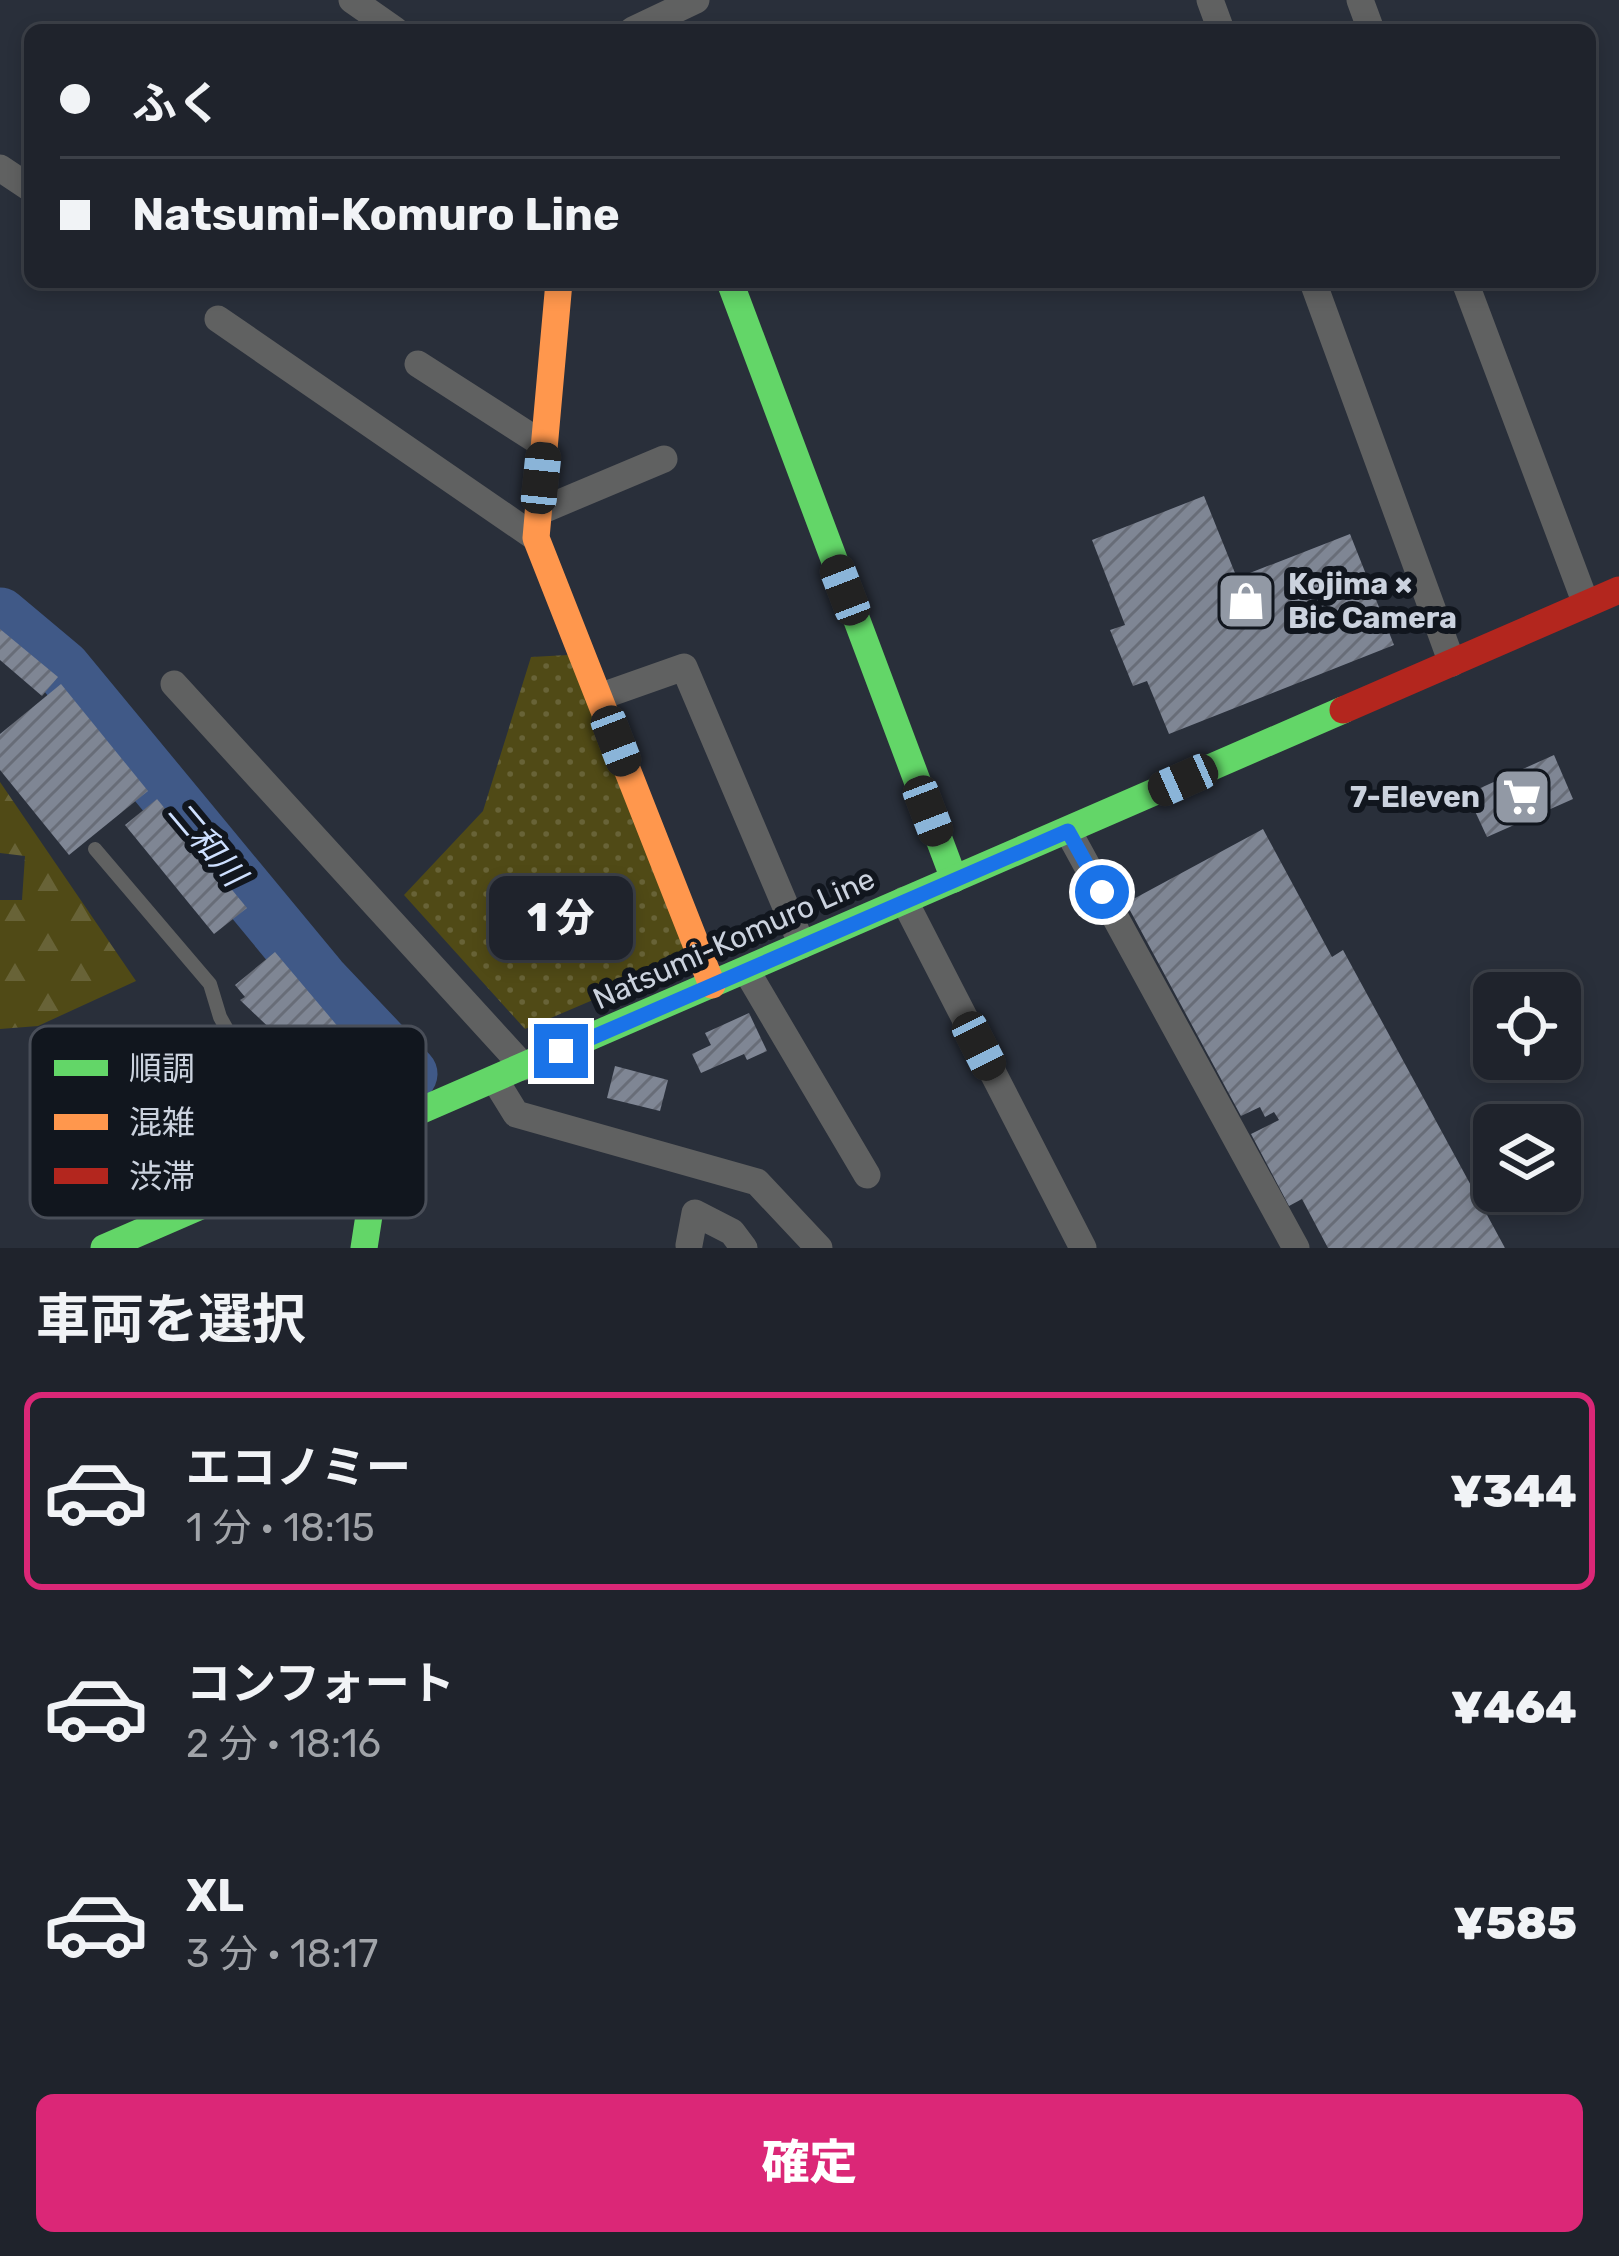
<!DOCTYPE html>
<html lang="ja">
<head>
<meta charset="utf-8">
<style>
  body { margin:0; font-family:Rubik,"Noto Sans JP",sans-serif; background:#2c2f38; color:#f1f3f6; height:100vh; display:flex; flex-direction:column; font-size:45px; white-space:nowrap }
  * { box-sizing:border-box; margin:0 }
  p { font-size:39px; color:#a1a4a9 }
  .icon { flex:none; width:66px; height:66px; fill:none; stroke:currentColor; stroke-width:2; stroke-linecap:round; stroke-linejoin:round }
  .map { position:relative; height:1248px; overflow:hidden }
  .sheet { display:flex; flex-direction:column; background:#1f232c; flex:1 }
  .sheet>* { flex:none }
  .guide { position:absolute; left:24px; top:24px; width:1572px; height:264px; border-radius:18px; box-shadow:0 6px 18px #0003,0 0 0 3px #3c4048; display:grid; align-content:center; height:264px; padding:0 36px; background:#1f232c }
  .controls { position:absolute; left:1473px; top:972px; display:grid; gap:24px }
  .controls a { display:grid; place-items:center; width:108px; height:108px; border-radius:18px; background:#1f232c; box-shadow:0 6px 18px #0003,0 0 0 3px #3c4048; font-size:60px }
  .end { position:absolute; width:54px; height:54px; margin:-27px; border:15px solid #1a73e8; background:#fff; box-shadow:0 0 0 6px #fff }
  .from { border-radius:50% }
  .bubble { position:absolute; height:84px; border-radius:18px; background:#1f232c; box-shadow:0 6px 18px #0003,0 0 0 3px #3c4048; font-size:39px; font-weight:800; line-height:84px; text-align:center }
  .car { position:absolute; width:36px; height:72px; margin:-36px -18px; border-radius:15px; box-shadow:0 0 9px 3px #0007; background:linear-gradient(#222 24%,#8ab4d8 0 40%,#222 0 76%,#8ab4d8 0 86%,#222 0) }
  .guide b { display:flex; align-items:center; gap:42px; height:114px; font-size:45px }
  .guide b+b { border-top:3px solid #3c4048 }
  .guide i { width:30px; height:30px; background:#f1f3f6 }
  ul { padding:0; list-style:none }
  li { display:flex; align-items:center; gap:36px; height:198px; margin:0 24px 18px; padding:0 12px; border:6px solid transparent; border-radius:18px }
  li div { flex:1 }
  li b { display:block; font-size:45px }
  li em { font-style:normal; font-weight:800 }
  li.current { border-color:#db2777 }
  li>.icon { width:108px; height:108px; stroke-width:1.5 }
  h2 { padding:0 36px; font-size:54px; line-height:144px }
  .cta { display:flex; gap:24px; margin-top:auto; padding:24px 36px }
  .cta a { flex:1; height:138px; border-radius:18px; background:#db2777; color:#fff; font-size:48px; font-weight:800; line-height:138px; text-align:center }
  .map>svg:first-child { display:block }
  .grass { fill:url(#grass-dots) }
  .forest { fill:url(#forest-firs) }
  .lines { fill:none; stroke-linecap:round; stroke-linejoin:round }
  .river { stroke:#405987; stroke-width:57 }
  .building { fill:url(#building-hatch) }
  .lane { stroke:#606161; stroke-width:14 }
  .street { stroke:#606161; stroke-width:27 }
  .fast { stroke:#63d668; stroke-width:27 }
  .slow { stroke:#ff974d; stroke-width:27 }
  .jam { stroke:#b3261e; stroke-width:27 }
  .route { stroke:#1a73e8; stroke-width:15 }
  .labels { text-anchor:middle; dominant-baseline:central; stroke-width:12; stroke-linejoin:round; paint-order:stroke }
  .poi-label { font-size:30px; font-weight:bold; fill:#cbd2de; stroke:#11161e; text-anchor:start }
  .street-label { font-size:30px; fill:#cbd2de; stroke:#11161e }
  .water-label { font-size:33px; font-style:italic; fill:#cee0ff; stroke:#11161e }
  .key { fill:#11161e; stroke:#494e58; stroke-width:3 }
  .key-label { font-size:33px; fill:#cbd2de }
</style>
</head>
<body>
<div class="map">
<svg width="1619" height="1248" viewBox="0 0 1619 1248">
  <defs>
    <pattern id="grass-dots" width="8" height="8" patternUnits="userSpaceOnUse" patternTransform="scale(3)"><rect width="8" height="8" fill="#504a16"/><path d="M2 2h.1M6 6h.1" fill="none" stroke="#686337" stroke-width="1.8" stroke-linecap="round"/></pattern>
    <pattern id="forest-firs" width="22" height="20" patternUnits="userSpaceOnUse" patternTransform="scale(3)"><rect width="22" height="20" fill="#504a16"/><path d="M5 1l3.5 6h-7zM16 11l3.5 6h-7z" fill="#686337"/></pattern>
    <pattern id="building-hatch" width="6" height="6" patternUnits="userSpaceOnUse" patternTransform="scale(3)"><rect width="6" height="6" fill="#7f8694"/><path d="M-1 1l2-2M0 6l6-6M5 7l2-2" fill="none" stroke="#686d78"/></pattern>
  </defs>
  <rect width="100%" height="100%" fill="#292f3a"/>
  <path class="grass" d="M568 655 689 959 525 1029 404 895 483 811 531 657Z"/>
  <path class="forest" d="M0 782 136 981 38 1026 0 1029V900H22L25 856 0 853Z"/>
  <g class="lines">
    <path class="river" d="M0 616 62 668 320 980 409 1074"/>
  </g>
  <g class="building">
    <path d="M1204 496 1237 578 1350 534 1394 645 1169 734 1147 681 1133 686 1110 630 1125 625 1092 540Z"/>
    <path d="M0 629 58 677 42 696 0 660Z"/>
    <path d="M61 684 148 791 69 855 0 770V734Z"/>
    <path d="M1554 755 1573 799 1487 837 1467 794Z"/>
    <path d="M157 799 247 908 214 934 125 825Z"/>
    <path d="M1263 829 1332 957 1343 950 1505 1248H1328L1302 1199 1289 1206 1251 1134 1279 1120 1274 1112 1265 1117 1260 1107 1241 1116 1126 903Z"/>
    <path d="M275 952 345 1035 306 1068 298 1059 293 1062 275 1041 279 1037 240 1000 245 997 235 985Z"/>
    <path d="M749 1013 767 1051 747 1060 744 1054 701 1073 692 1054 711 1045 705 1033Z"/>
    <path d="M615 1066 668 1080 660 1111 607 1098Z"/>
  </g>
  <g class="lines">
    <path class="lane" d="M95 849 210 984 220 1017 300 1160"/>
    <g class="street">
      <path d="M352 0 395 30"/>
      <path d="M1210 0 1221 30"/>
      <path d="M1360 0 1371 30"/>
      <path d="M633 30 696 0"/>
      <path d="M0 168 30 188"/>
      <path d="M1313 282 1452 663"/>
      <path d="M1465 282 1586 604"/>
      <path d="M218 319 536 538"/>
      <path d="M418 364 544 445"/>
      <path d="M538 512 664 459"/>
      <path d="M174 684 524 1067"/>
      <path d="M599 697 684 667 802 945"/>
      <path d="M1068 831 1296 1248"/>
      <path d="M904 900 1083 1248"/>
      <path d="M746 970 867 1175"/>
      <path d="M495 1080 516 1114 757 1182 819 1248"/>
      <path d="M689 1245 695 1213 732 1232 744 1248"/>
    </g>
    <g class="fast">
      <path d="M730 282 954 879"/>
      <path d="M104 1248 1343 710"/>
      <path d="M364 1248 382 1131"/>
    </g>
    <path class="slow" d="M559 282 536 538 712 985"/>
    <path class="jam" d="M1343 710 1619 590"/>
  </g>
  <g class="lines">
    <path class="route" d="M561 1051 1068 831 1102 892"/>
  </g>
  <defs>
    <symbol id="shop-square" viewBox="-11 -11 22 22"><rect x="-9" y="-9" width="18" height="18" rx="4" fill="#9299a5" stroke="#11161e"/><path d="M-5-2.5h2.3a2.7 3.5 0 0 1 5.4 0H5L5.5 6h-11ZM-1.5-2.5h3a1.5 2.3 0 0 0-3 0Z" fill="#fff"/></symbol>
    <symbol id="supermarket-square" viewBox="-11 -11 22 22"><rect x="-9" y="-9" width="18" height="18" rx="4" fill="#9299a5" stroke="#11161e"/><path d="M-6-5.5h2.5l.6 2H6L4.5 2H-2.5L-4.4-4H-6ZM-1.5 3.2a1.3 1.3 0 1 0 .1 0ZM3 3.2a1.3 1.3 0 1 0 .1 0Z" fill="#fff"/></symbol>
  </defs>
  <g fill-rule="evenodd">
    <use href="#shop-square" x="1213" y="568" width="66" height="66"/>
    <use href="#supermarket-square" x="1489" y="764" width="66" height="66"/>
  </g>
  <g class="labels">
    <g class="poi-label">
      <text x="1288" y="584">Kojima ×<tspan x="1288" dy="34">Bic Camera</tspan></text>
      <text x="1480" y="797" text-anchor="end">7-Eleven</text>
    </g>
    <g class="street-label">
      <text transform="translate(734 939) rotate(-24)">Natsumi-Komuro Line</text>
    </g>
    <g class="water-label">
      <text transform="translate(207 843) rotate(50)">二和川</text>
    </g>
  </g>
  <rect x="30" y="1026" width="396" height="192" rx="18" class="key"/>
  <rect x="54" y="1060" width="54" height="16" fill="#63d668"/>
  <rect x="54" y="1114" width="54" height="16" fill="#ff974d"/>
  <rect x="54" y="1168" width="54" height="16" fill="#b3261e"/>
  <g class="key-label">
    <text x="129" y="1080">順調</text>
    <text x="129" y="1134">混雑</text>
    <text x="129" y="1188">渋滞</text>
  </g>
</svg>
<div class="controls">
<a><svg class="icon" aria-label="locate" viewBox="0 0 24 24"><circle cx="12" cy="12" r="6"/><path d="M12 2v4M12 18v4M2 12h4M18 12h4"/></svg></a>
<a><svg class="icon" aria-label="layers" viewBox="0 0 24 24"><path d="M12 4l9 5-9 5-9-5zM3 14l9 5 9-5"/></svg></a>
</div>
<i class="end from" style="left:1102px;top:892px"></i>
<i class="end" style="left:561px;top:1051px"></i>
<div class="bubble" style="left:489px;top:876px;width:144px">1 分</div>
<i class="car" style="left:541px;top:478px;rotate:6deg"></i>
<i class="car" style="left:845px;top:590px;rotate:339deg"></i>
<i class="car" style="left:616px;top:741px;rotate:159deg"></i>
<i class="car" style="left:1183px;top:780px;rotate:246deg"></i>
<i class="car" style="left:928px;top:811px;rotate:159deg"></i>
<i class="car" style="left:979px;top:1046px;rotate:153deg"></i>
<div class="guide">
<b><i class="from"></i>ふく</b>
<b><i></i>Natsumi-Komuro Line</b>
</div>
</div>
<section class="sheet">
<h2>車両を選択</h2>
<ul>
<li class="current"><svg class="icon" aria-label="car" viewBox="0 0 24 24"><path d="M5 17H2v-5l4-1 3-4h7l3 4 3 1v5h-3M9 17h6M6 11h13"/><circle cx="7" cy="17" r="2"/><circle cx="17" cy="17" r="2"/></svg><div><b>エコノミー</b><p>1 分 · 18:15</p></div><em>¥344</em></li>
<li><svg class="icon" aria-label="car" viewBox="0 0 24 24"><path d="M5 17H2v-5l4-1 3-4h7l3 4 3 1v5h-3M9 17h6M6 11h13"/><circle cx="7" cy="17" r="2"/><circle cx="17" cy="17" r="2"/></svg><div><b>コンフォート</b><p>2 分 · 18:16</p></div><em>¥464</em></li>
<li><svg class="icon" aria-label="car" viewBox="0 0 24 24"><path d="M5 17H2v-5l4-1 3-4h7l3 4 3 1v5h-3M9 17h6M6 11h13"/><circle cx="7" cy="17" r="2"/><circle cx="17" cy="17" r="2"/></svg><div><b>XL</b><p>3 分 · 18:17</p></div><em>¥585</em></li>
</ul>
<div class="cta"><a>確定</a></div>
</section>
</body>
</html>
